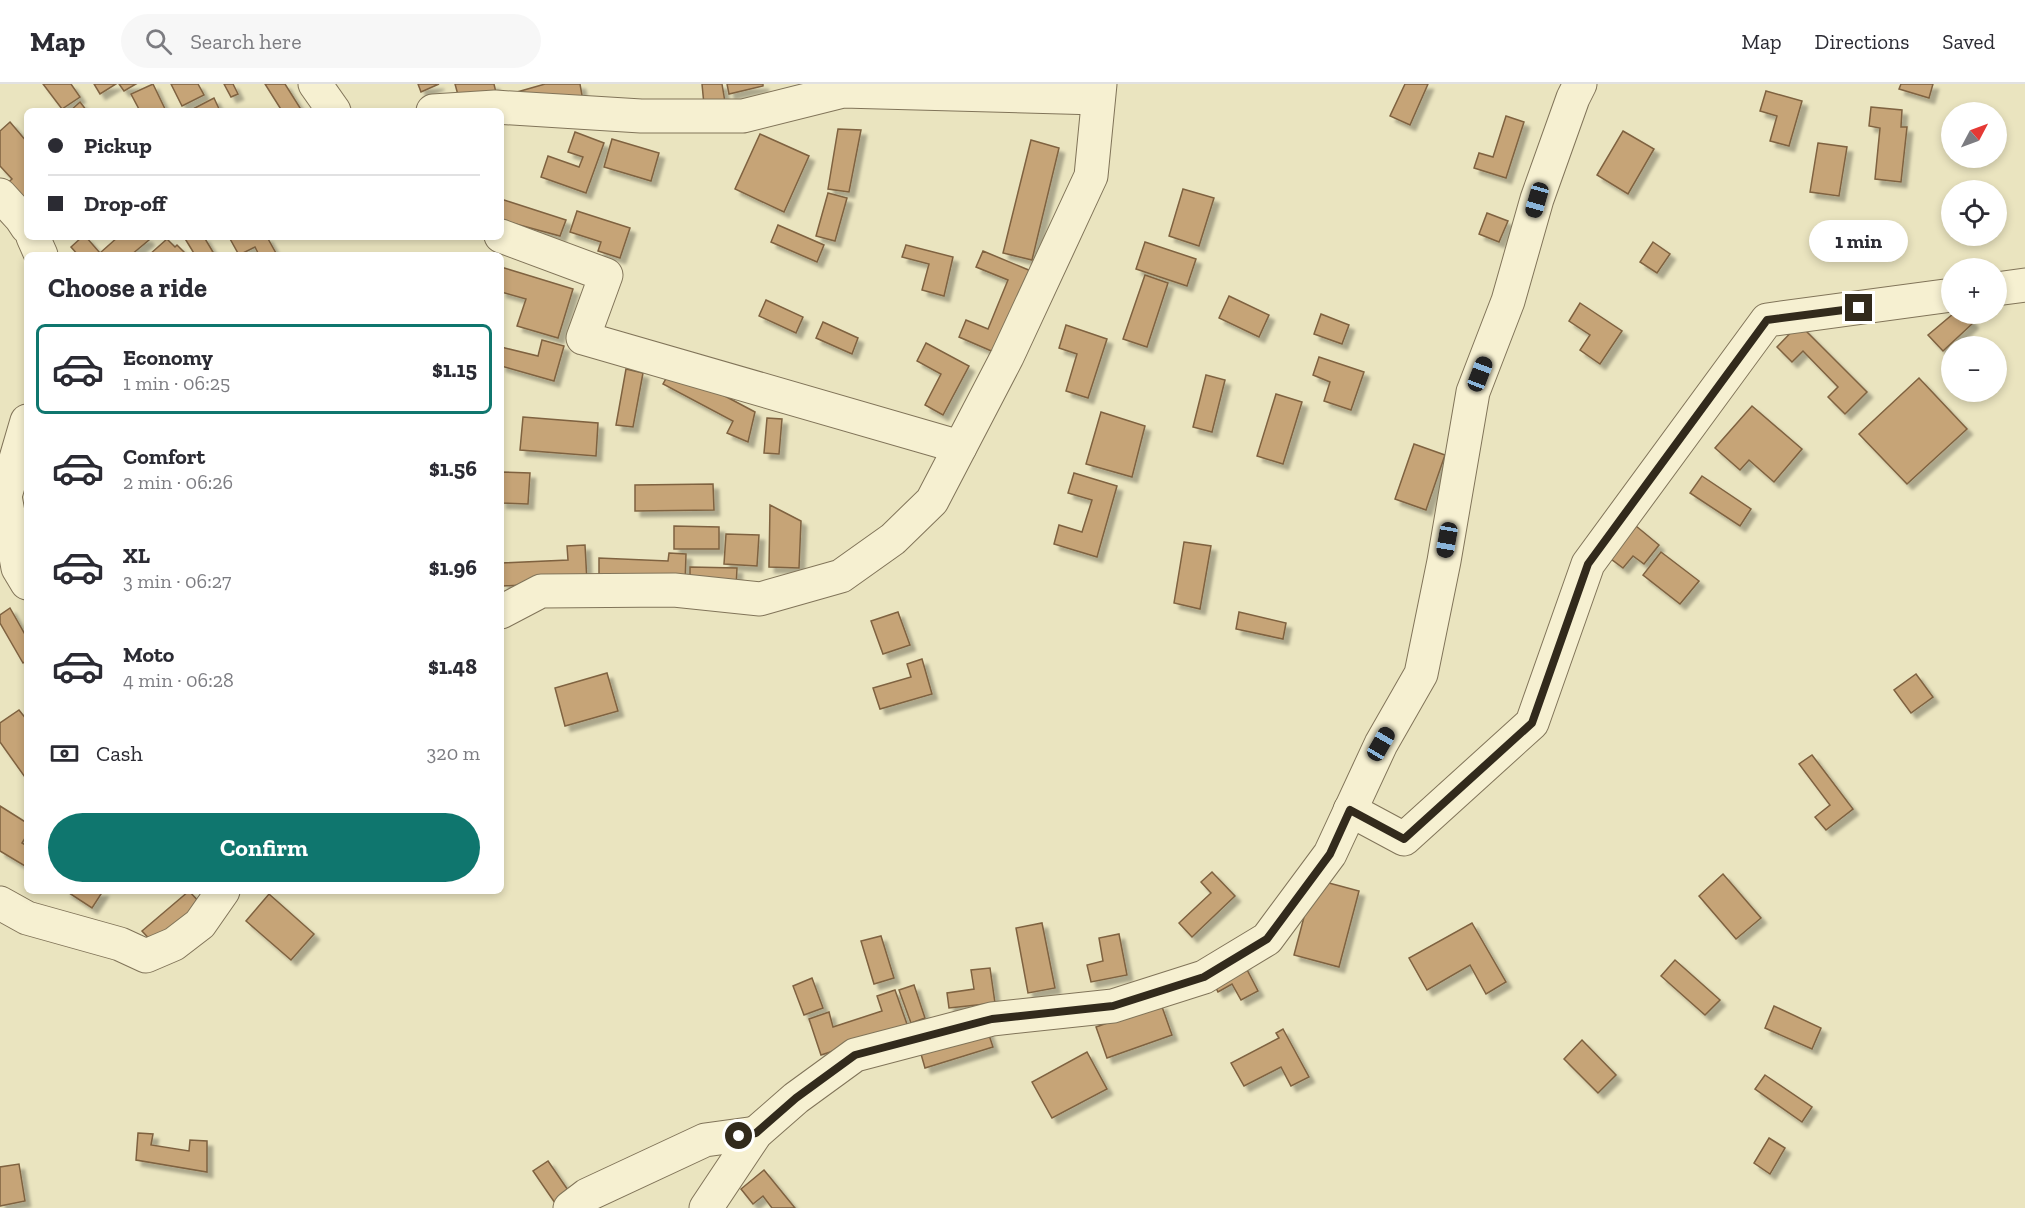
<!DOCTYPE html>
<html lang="en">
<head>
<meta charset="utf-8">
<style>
  body { margin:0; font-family:"Zilla Slab",serif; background:#f7f7f7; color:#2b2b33; height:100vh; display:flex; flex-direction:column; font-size:22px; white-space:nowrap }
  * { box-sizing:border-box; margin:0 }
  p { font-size:20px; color:#7c7c81 }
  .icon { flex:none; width:33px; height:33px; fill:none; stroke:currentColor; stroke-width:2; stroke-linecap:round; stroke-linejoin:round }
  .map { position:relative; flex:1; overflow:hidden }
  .side { position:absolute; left:24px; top:168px; width:480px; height:642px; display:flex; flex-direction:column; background:#fff; border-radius:9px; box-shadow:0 3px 9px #0003 }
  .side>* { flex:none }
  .hud { position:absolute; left:24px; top:24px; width:480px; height:132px; border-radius:9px; box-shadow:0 3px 9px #0003; display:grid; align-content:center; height:132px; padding:0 24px; background:#fff }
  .needle { width:39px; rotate:49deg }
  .controls { position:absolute; left:1941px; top:18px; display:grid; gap:12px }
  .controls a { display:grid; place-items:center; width:66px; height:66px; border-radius:50%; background:#fff; box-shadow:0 3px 9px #0003; font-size:30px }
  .end { position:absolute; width:27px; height:27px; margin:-14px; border:8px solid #322a1c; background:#fff; box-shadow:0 0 0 3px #fff }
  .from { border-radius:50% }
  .bubble { position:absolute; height:42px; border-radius:21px; background:#fff; box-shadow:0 3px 9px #0003; font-size:20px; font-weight:700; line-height:42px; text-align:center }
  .car { position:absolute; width:18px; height:36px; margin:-18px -9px; border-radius:8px; box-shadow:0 0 4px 2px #0007; background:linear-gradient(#222 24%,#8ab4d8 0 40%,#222 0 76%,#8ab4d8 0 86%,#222 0) }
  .hud b { display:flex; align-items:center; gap:21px; height:57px; font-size:22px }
  .hud b+b { border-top:2px solid #e1e1e2 }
  .hud i { width:15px; height:15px; background:#2b2b33 }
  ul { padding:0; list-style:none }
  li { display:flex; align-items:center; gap:18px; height:90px; margin:0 12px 9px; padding:0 12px; border:3px solid transparent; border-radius:9px }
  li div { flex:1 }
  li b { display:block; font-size:22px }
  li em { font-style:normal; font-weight:700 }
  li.current { border-color:#0f766e }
  li>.icon { width:54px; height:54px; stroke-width:1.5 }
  h2 { padding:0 24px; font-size:27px; line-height:72px }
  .pay { display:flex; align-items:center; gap:15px; height:66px; padding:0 24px; font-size:22px }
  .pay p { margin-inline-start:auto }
  .button { display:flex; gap:12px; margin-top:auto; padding:12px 24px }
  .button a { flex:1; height:69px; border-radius:36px; background:#0f766e; color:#fff; font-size:24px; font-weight:700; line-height:69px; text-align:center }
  header { display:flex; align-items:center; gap:36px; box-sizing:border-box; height:84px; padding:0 30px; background:#fff; border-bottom:2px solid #e1e1e2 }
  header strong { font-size:28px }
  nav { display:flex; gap:33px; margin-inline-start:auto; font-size:21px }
  .search { width:420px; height:54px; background:#f7f7f7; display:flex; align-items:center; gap:15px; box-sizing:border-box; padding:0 21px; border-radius:33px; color:#7c7c81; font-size:22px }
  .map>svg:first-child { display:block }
  .building { fill:#c6a477; stroke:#7f6240; stroke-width:1.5; filter:url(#shadow) }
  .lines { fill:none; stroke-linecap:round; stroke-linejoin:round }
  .street-casing { stroke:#817459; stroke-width:35 }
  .street { stroke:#f6f0d1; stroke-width:33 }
  .route { stroke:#322a1c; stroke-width:8 }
</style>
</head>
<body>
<header>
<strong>Map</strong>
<div class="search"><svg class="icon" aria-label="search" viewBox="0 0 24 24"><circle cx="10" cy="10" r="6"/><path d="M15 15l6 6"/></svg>Search here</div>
<nav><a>Map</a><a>Directions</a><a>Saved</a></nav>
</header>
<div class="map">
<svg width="2025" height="1124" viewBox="0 0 2025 1124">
  <defs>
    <filter id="shadow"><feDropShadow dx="5.5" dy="5.5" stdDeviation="1.5" flood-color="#0004"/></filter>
  </defs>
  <rect width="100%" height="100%" fill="#eae4bf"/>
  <g class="building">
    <path d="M43 0H71L80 13 62 25Z"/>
    <path d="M94 0H116L100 10Z"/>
    <path d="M119 0H136L124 7Z"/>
    <path d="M153 0 166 27H140L131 10Z"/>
    <path d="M171 0H198L204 11 182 22Z"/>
    <path d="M224 0H233L238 10 231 13Z"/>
    <path d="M265 0H285L302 27H282Z"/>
    <path d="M418 0H439L421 8Z"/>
    <path d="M455 0H494L497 13 461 22Z"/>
    <path d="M545 0H580L583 17 517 8Z"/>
    <path d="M702 0H722L725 18 704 21Z"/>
    <path d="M727 0H763V2L729 10Z"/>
    <path d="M1405 0H1428L1410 41 1390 32Z"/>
    <path d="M1901 0H1933L1929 14 1899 5Z"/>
    <path d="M1766 7 1802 17 1789 62 1770 57 1777 32 1760 27Z"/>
    <path d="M214 14 220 27H189Z"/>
    <path d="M80 18 87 27H70Z"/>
    <path d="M1871 23 1902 26 1901 43H1907L1901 98 1875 95 1880 44 1869 42Z"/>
    <path d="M1506 32 1524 38 1506 94 1474 84 1479 69 1493 73Z"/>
    <path d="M10 38 27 58V129L4 102 12 95 0 82V47Z"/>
    <path d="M838 45 861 46 849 108 828 105Z"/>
    <path d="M1623 47 1654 65 1628 110 1597 91Z"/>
    <path d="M575 48 604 59 586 109 541 93 548 72 579 83 583 73 568 68Z"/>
    <path d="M760 50 809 72 784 128 735 105Z"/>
    <path d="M612 55 659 69 651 97 604 83Z"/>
    <path d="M1031 56 1059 64 1032 176 1003 169Z"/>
    <path d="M1818 59 1847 63 1839 112 1810 108Z"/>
    <path d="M1183 105 1214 114 1199 162 1169 152Z"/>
    <path d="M828 109 847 114 835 157 816 152Z"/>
    <path d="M501 115 566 136 560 152 501 136Z"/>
    <path d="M577 127 630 144 620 174 598 167 601 158 570 148Z"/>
    <path d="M1487 129 1508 137 1499 158 1479 150Z"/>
    <path d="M778 141 824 161 817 178 771 158Z"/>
    <path d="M82 153H86L100 169 118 153H146L149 156 131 171H78L71 163Z"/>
    <path d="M184 153H204L213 168 207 171H195Z"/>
    <path d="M229 153H267L277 171H259L255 163 239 171Z"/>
    <path d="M167 155 175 163 177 161 184 168 181 171H149Z"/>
    <path d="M1145 158 1196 175 1187 202 1136 185Z"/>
    <path d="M1653 158 1670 170 1657 189 1640 178Z"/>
    <path d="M906 161 953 173 944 212 922 206 929 180 902 173Z"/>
    <path d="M983 167 1031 187 996 269 959 253 966 236 988 245 1008 196 976 183Z"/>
    <path d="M501 183 573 205 558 254 517 242 526 215 501 208Z"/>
    <path d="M1145 191 1168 199 1147 263 1123 255Z"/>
    <path d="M1229 212 1269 231 1259 253 1219 234Z"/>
    <path d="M766 216 803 233 796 249 759 232Z"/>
    <path d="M1580 219 1622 247 1600 280 1580 266 1590 251 1569 237Z"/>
    <path d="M1321 230 1349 241 1342 260 1314 250Z"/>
    <path d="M1953 230H1965L1973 239 1943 267 1928 251Z"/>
    <path d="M823 238 858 254 852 270 816 254Z"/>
    <path d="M1799 240 1867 308 1845 330 1828 313 1838 303 1803 267 1792 278 1777 263Z"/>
    <path d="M1066 241 1107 255 1088 314 1066 307 1077 270 1059 264Z"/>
    <path d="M542 256 564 262 554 297 501 282V263L538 272Z"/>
    <path d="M926 259 969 282 943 331 925 321 941 290 917 277Z"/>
    <path d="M1319 273 1364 288 1351 326 1324 317 1330 298 1313 291Z"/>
    <path d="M672 284 755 328 748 358 727 349 733 337 663 300Z"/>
    <path d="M626 285 643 289 633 343 616 341Z"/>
    <path d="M1206 291 1225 296 1212 348 1193 343Z"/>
    <path d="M1919 294 1967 345 1907 400 1859 350Z"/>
    <path d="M1276 310 1302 318 1283 380 1257 372Z"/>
    <path d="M1752 322 1802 365 1774 398 1749 376 1740 386 1715 364Z"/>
    <path d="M1101 328 1145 342 1132 393 1086 380Z"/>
    <path d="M523 333 598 339 596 372 520 366Z"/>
    <path d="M767 334 782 335 779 370 764 369Z"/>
    <path d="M1414 360 1445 371 1426 426 1395 415Z"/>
    <path d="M501 388 530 389 528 420 501 419Z"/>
    <path d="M1074 389 1117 402 1097 473 1054 460 1059 441 1082 448 1092 416 1068 409Z"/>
    <path d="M1702 392 1751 425 1740 442 1690 409Z"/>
    <path d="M713 400 714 426 635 427V401Z"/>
    <path d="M770 421 801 437 799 484 769 483Z"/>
    <path d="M674 442 719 443V465H674Z"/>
    <path d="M1636 442 1659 461 1644 480 1633 472 1623 484 1611 475Z"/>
    <path d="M726 450 759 451 757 482 724 480Z"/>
    <path d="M1184 458 1211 462 1200 525 1174 519Z"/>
    <path d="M585 461 587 498 503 502 502 479 568 476 567 462Z"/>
    <path d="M1661 468 1699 497 1680 520 1643 491Z"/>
    <path d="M669 469 686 470 685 500 599 496V474L668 477Z"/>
    <path d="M690 483 737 484 736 504 690 502Z"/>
    <path d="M10 524 27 554V576L23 579 0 539V531Z"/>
    <path d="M898 528 910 561 883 570 871 537Z"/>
    <path d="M1239 528 1286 539 1283 555 1236 545Z"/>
    <path d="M922 575 932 610 880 625 873 604 911 593 907 580Z"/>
    <path d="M607 589 618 627 565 642 555 604Z"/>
    <path d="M1916 590 1933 613 1911 629 1894 606Z"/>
    <path d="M19 626 27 636V696L0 658V639Z"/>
    <path d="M1812 671 1853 725 1826 746 1815 733 1830 721 1799 680Z"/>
    <path d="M0 722 27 739V751L22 759 27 762V779L25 782 0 767Z"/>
    <path d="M1212 788 1235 812 1192 853 1179 839 1211 809 1201 798Z"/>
    <path d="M1723 790 1761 834 1736 855 1699 812Z"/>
    <path d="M1314 795 1359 807 1339 883 1294 871Z"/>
    <path d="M66 807H103L92 824Z"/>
    <path d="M189 807 201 820 154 860 142 847Z"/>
    <path d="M269 810 314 850 291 876 246 837Z"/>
    <path d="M1042 839 1055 904 1028 909 1016 844Z"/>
    <path d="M1472 839 1506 898 1486 910 1470 881 1427 906 1409 874Z"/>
    <path d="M1119 850 1127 891 1091 898 1087 881 1103 877 1099 854Z"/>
    <path d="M881 852 894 894 874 900 861 857Z"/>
    <path d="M1675 876 1720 916 1705 931 1661 892Z"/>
    <path d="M1243 878 1258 907 1241 916 1232 900 1218 908 1211 894Z"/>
    <path d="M990 884 995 919 949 924 947 909 974 905 971 886Z"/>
    <path d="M812 894 823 924 804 931 793 902Z"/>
    <path d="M914 901 925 934 911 939 899 906Z"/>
    <path d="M895 906 908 943 821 971 809 935 829 928 833 943 882 927 877 912Z"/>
    <path d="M1161 920 1172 951 1107 974 1096 943Z"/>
    <path d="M1774 922 1821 944 1812 965 1765 944Z"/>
    <path d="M986 942 993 963 925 984 919 963Z"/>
    <path d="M1283 945 1309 993 1291 1002 1281 983 1244 1002 1231 979 1279 954 1276 949Z"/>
    <path d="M1582 956 1616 991 1598 1009 1564 975Z"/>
    <path d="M1087 968 1107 1005 1052 1034 1032 998Z"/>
    <path d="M1765 991 1812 1023 1802 1038 1755 1005Z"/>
    <path d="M138 1049 153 1050 151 1061 189 1067 190 1056 207 1057V1088L136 1076Z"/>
    <path d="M1769 1054 1785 1064 1770 1090 1754 1079Z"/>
    <path d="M548 1077 570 1109 555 1119 533 1087Z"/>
    <path d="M19 1080 25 1117 0 1122V1083Z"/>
    <path d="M764 1086 795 1124H772L763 1112 753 1120 741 1105Z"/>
  </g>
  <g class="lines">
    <defs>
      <g id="street">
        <path d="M315 0 334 27"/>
        <path d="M433 27 495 23 641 32H743L843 7 1098 14"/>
        <path d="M0 111 21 134 27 143"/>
        <path d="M501 152 606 191 583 254 960 363"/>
        <path d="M33 153 41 171"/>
        <path d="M1996 205 2025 201"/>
        <path d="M27 337 5 412 18 484 27 499"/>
        <path d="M501 528 541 507 674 506 760 515 841 492 893 455 932 417 1007 273 1091 92 1100 0"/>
        <path d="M1350 726 1404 755 1532 639 1588 480 1767 236 1952 211"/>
        <path d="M0 819 27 834 120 860 146 872 174 860 200 840 223 807"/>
        <path d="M570 1124 587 1111 705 1056 756 1049"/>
        <path d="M706 1124 756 1049 796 1014 855 971 992 935 1113 922 1204 893 1267 855 1330 770 1381 660 1421 590 1444 477 1473 308 1508 217 1537 115 1573 14 1580 0"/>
      </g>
    </defs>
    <use href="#street" class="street-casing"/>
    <use href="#street" class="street"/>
  </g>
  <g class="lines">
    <path class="route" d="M739 1052 756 1049 796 1014 855 971 992 935 1113 922 1204 893 1267 855 1330 770 1350 726 1404 755 1532 639 1588 480 1767 236 1859 224"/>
  </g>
</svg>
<div class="controls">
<a><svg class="needle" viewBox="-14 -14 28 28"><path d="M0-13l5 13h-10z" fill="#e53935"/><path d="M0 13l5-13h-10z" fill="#7c7c81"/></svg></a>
<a><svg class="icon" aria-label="locate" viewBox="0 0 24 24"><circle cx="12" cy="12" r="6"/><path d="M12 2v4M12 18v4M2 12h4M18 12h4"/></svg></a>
<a>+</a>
<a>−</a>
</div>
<i class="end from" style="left:739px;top:1052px"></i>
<i class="end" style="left:1859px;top:224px"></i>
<div class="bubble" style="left:1809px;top:136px;width:99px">1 min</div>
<i class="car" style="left:1537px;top:116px;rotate:196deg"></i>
<i class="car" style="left:1480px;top:290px;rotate:21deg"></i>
<i class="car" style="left:1447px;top:456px;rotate:190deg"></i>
<i class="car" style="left:1381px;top:660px;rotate:30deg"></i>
<div class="hud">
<b><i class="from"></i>Pickup</b>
<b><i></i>Drop-off</b>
</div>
<section class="side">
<h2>Choose a ride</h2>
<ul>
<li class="current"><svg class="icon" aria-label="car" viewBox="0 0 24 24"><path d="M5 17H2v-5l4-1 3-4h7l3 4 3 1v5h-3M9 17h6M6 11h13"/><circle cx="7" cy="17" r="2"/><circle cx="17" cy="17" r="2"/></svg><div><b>Economy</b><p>1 min · 06:25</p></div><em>$1.15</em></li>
<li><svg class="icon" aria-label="car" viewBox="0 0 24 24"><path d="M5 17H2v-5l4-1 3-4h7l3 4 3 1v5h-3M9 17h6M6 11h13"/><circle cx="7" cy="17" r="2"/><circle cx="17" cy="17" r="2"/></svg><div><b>Comfort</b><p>2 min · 06:26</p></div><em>$1.56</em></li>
<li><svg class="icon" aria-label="car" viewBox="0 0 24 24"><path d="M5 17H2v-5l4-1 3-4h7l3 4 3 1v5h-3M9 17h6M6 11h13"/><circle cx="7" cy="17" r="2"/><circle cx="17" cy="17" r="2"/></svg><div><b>XL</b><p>3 min · 06:27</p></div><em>$1.96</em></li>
<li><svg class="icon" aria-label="car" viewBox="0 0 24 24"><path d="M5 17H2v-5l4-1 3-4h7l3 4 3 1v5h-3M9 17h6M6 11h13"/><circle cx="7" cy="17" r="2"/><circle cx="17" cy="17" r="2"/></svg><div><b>Moto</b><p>4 min · 06:28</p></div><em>$1.48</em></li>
</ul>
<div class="pay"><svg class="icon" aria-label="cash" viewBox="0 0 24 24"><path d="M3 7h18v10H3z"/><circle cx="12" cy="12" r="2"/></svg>Cash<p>320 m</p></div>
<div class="button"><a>Confirm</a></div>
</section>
</div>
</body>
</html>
